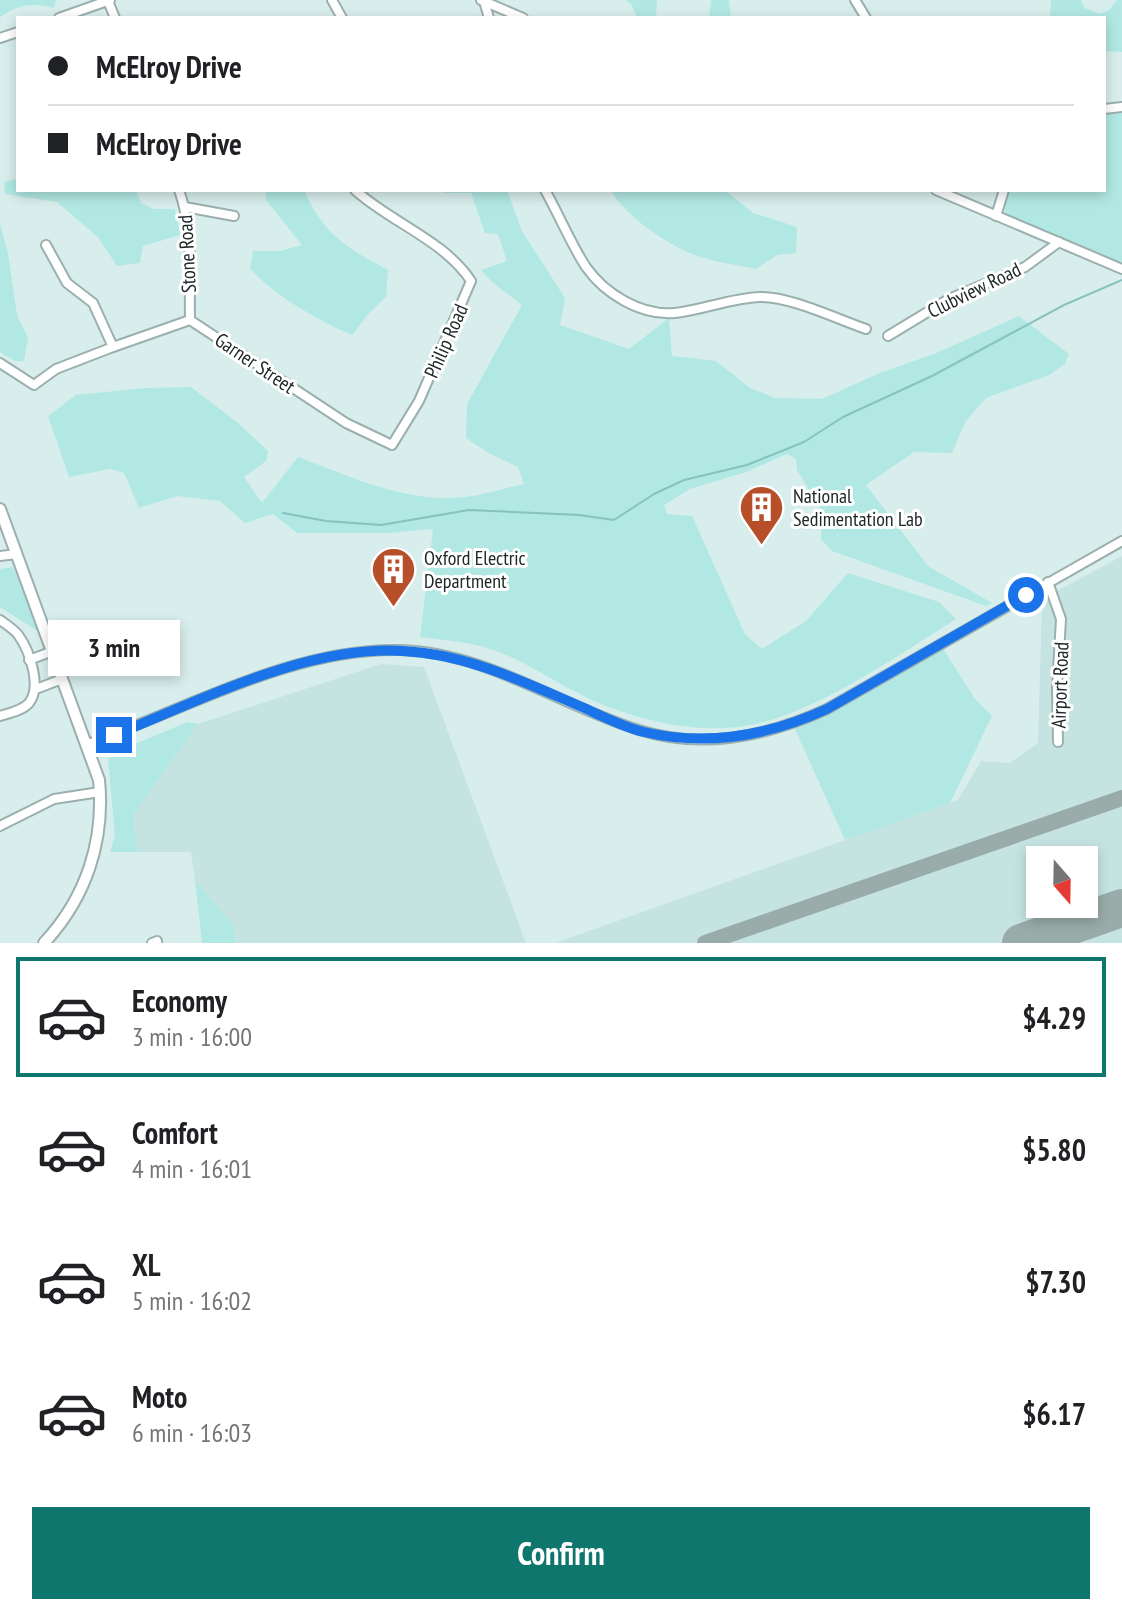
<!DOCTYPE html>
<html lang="en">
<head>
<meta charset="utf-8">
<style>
  body { margin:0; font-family:"PT Sans Narrow",sans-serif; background:#f6f6f6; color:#202124; height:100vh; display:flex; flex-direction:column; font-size:30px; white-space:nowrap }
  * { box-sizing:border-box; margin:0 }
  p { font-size:26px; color:#757577 }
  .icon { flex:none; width:44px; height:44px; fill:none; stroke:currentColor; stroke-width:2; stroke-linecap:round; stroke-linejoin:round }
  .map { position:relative; height:943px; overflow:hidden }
  .sheet { display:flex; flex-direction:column; background:#fff; flex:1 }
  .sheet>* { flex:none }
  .top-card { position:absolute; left:16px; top:16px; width:1090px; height:176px; border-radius:0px; box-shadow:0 4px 12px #0003; display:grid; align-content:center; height:176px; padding:0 32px; background:#fff }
  .needle { width:52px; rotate:160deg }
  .fabs { position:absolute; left:1026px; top:846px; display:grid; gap:16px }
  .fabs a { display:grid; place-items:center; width:72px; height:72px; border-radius:0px; background:#fff; box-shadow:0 4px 12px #0003; font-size:40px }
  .end { position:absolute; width:36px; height:36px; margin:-18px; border:10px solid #1a73e8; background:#fff; box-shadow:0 0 0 4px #fff }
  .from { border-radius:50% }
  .bubble { position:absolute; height:56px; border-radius:0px; background:#fff; box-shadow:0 4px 12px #0003; font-size:26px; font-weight:800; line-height:56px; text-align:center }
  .top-card b { display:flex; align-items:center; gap:28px; height:76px; font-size:30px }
  .top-card b+b { border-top:2px solid #e0e0e0 }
  .top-card i { width:20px; height:20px; background:#202124 }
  ul { padding:14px 0 0; list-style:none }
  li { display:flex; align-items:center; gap:24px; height:120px; margin:0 16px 12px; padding:0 16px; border:4px solid transparent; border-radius:0px }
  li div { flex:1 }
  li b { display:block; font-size:30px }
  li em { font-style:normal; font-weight:800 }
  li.active { border-color:#0f766e }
  li>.icon { width:72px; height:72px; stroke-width:1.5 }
  .button { display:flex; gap:16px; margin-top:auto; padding:16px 32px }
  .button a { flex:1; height:92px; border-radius:0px; background:#0f766e; color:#fff; font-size:32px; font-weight:800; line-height:92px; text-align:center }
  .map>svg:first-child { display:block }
  .built { fill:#c5e4e1; fill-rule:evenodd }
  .green { fill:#b1e8e3 }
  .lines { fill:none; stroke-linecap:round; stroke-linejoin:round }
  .stream { stroke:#87c2bd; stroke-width:2 }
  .taxiway { stroke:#9aacaa; stroke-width:16 }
  .runway { stroke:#9aacaa; stroke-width:38 }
  .minor-casing { stroke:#9bb0ae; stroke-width:12 }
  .major-casing { stroke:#9bb0ae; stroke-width:14 }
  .minor { stroke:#fff; stroke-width:8 }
  .major { stroke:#fff; stroke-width:10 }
  .route { stroke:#1a73e8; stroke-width:10 }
  .labels { text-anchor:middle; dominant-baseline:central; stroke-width:6; stroke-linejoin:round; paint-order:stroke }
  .street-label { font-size:20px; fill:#202828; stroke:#fff }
  .poi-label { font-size:20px; fill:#202828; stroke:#fff; text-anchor:start }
</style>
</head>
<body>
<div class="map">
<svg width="1122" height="943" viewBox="0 0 1122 943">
  <rect width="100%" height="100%" fill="#d8eeec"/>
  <g class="built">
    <path d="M1122 556V943H555L958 800 981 761 1010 763 1038 743 1042 599ZM1040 860H1084V904H1040Z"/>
    <path d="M381 664 424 667 526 943H236L233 925 195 880 191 852H138L133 815 198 724Z"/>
  </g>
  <g class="green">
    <path d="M0 0H56L54 8C33 2 18 5 0 17Z"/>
    <path d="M625 0H657L656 18H637L631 4Z"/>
    <path d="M711 0H729L731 18H709Z"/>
    <path d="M1051 0H1081L1085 8 1099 14 1109 10 1117 0H1122V52L1104 51V18H1050Z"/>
    <path d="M1122 112V266L1006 215 1004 207 1009 190H1104V114Z"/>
    <path d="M18 179V190H136L141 203 154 209H175L180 235 143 246 140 263 117 266 98 237 57 202 5 194 4 182Z"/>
    <path d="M266 190H304C323 234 347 248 388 270L386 297 370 312 352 335C314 318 280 299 250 269L253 251H280L302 245 266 200Z"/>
    <path d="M434 190H507L522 231 565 298 560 325 629 349 669 318 672 356 716 361 750 388 775 398 822 399 880 373 934 354 1019 316 1069 354 1065 364 1049 375 986 398 965 422 952 453 914 452 866 485 928 566 992 603 986 606 832 551 821 539 822 511 797 470 796 459 787 454 746 472 690 489 664 505 667 514 692 516 745 634 762 649 806 621 848 573 939 602 956 619C899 655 817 712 751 725 698 735 639 721 590 699 554 683 520 656 480 646 461 641 440 640 420 637L433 529 388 533H297L273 514 245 523 220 501 177 496 139 508 124 473 110 469 69 477 48 416 76 395 145 388 191 387 238 423 268 451 266 461 244 477 262 503 298 457C349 476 408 504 464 497 484 495 504 488 524 484L518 467 487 452 466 438 467 404 522 305 492 282 481 270 507 261 498 234 485 233 471 193H447Z"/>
    <path d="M611 190H725L753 213 797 227 796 253 777 255 756 269C738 265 719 263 701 257 673 249 624 216 611 190Z"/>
    <path d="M0 224 8 253 17 315 28 338 24 361H15L0 352Z"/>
    <path d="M13 567 39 632 0 607V569Z"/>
    <path d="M942 647 975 699 992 716 950 803 845 840 795 729 818 719Z"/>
    <path d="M188 722 198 724 133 815 138 852H110L115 836 108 759 125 748Z"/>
    <path d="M195 880 233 925 236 943H202Z"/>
  </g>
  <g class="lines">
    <path class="stream" d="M283 513 326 521 381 525 469 510 579 515 614 520 654 494 684 480 747 465 804 442 843 417 932 376 1064 305 1122 280"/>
    <path class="taxiway" d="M705 943 1122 798"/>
    <path class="runway" d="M1021 943 1122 908"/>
    <defs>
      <g id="minor">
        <path d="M332 0 342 18"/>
        <path d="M481 0 523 18"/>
        <path d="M855 0 866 18"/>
        <path d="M108 1 115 18"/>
        <path d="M484 1 489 18"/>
        <path d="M59 18 110 0"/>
        <path d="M0 38 18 32"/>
        <path d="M1104 109 1122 107"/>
        <path d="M179 190C194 232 189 276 190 320"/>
        <path d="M545 190C558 213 572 246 586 267 605 294 641 316 675 313 703 310 731 298 760 297 789 296 837 319 866 329"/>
        <path d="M936 190 1122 269"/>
        <path d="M185 207 234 216"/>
        <path d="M996 216 1004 190"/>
        <path d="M888 336 949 299 1025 267 1059 242"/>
        <path d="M113 347 190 320 346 423 392 445 419 401 471 281C444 240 390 222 355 190"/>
        <path d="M0 363 34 385 56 369 113 347 93 303 67 283 46 245"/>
        <path d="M0 556 17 554"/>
        <path d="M1048 582 1061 619 1057 688 1058 742"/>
        <path d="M0 620C7 625 15 630 19 636 30 652 42 687 29 703 22 711 9 713 0 716"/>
        <path d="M29 660 53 651"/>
        <path d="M36 689 62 679"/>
        <path d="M88 744C187 709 292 648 399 650 486 652 558 705 639 730 702 750 768 736 827 709L1122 541"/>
        <path d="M0 826 54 799 100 792"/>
        <path d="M152 943 157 941"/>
      </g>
      <path id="major" d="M0 509 99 780C105 841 86 898 44 943"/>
    </defs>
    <use href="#minor" class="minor-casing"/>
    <use href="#major" class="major-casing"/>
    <use href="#minor" class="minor"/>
    <use href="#major" class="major"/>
  </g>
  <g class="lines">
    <path class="route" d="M114 735C202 700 307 645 403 651 467 654 524 682 582 707 602 716 623 727 644 732 708 747 768 736 827 709L1026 595"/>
  </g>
  <defs>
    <symbol id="building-pin" viewBox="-11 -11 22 30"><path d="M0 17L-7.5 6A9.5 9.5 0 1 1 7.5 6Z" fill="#b7502a" stroke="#fff"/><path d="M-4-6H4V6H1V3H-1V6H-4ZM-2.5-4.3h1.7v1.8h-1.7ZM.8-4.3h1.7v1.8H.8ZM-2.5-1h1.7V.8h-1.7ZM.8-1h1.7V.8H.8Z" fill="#fff"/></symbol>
  </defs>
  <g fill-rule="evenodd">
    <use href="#building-pin" x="736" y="482" width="51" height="69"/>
    <use href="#building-pin" x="368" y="544" width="51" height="69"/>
  </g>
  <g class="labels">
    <g class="street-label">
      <text transform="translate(187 254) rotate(-93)">Stone Road</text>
      <text transform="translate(974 290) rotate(-26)">Clubview Road</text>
      <text transform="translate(446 341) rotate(-66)">Philip Road</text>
      <text transform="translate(255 363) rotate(34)">Garner Street</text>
      <text transform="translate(1060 685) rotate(-88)">Airport Road</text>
    </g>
    <g class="poi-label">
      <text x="793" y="496">National<tspan x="793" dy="23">Sedimentation Lab</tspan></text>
      <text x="424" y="558">Oxford Electric<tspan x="424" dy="23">Department</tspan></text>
    </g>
  </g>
</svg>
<div class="fabs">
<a><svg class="needle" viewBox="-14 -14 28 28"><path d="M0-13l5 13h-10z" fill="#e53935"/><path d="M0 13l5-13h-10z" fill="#757577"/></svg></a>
</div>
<i class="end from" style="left:1026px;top:595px"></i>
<i class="end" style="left:114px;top:735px"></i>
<div class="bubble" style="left:48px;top:620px;width:132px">3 min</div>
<div class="top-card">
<b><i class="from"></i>McElroy Drive</b>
<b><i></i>McElroy Drive</b>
</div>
</div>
<section class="sheet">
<ul>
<li class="active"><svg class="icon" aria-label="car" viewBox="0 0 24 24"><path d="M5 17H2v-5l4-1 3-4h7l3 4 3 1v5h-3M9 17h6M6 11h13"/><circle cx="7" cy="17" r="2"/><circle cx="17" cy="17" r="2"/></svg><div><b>Economy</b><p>3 min · 16:00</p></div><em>$4.29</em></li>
<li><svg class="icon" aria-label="car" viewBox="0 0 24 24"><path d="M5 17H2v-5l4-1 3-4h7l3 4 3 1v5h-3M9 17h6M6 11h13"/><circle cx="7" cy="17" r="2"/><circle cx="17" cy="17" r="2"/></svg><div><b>Comfort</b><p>4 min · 16:01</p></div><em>$5.80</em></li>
<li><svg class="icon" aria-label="car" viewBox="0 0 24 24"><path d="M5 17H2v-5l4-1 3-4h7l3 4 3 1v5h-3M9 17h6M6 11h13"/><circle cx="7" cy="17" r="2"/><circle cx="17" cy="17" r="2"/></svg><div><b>XL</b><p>5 min · 16:02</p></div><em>$7.30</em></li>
<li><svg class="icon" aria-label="car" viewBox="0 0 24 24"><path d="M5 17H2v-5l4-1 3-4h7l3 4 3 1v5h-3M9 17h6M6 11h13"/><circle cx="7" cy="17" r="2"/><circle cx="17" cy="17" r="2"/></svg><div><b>Moto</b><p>6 min · 16:03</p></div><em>$6.17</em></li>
</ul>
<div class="button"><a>Confirm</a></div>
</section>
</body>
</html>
